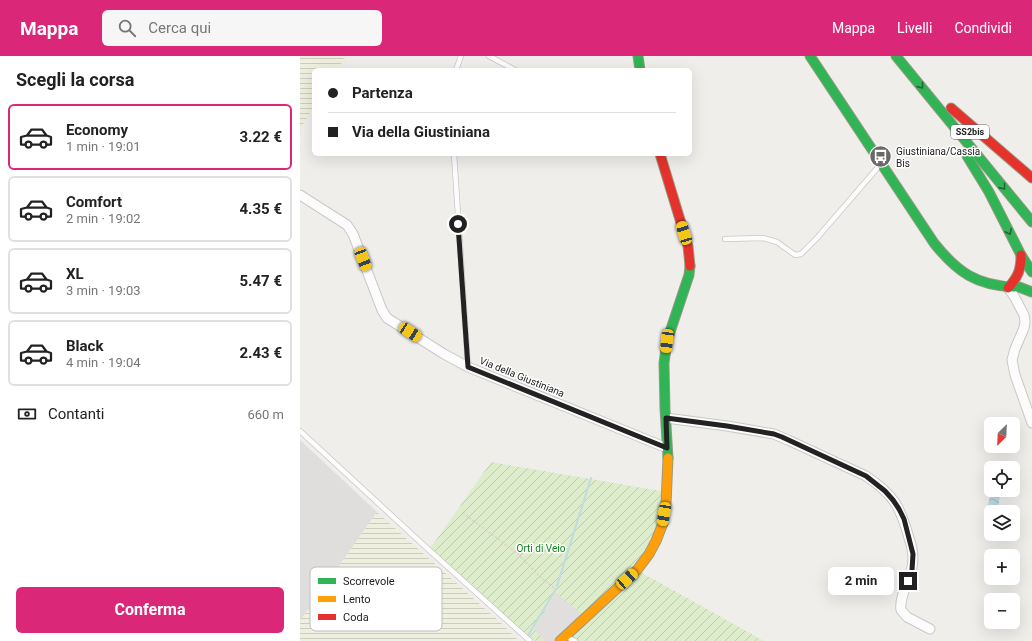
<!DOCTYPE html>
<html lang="it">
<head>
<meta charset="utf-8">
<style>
  body { margin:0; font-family:Roboto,sans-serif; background:#f6f6f6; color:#222; height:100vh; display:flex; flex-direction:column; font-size:15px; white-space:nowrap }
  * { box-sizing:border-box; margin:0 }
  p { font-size:13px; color:#767676 }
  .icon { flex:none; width:22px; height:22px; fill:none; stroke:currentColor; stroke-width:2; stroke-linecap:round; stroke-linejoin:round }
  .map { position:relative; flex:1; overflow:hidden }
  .panel { display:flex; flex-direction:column; background:#fff; width:300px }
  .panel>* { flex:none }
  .banner { position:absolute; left:12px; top:12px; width:380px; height:88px; border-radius:6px; box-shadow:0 4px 16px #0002; display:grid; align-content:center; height:88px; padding:0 16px; background:#fff }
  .needle { width:26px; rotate:204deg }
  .controls { position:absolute; left:684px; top:361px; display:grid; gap:8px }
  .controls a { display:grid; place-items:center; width:36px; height:36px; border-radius:6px; background:#fff; box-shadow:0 4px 16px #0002; font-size:20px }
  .end { position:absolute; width:18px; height:18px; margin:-9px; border:5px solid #222; background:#fff; box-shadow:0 0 0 2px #fff }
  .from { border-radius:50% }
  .bubble { position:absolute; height:28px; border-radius:6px; background:#fff; box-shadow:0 4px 16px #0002; font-size:13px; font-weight:700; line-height:28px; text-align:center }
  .car { position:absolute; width:12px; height:24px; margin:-12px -6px; border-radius:5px; box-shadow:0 0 3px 1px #0007; background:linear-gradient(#f5c518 24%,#345 0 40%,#f5c518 0 76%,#345 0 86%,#f5c518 0) }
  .banner b { display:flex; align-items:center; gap:14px; height:38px; font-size:15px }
  .banner b+b { border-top:1px solid #e0e0e0 }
  .banner i { width:10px; height:10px; background:#222 }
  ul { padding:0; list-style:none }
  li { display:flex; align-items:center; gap:12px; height:66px; margin:0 8px 6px; padding:0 8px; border:2px solid #e0e0e0; border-radius:6px }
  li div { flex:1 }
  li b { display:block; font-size:15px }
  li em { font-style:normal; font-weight:700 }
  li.active { border-color:#db2777 }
  li>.icon { width:36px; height:36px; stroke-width:1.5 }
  h2 { padding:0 16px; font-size:18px; line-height:48px }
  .pay { display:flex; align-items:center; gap:10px; height:44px; padding:0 16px; font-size:15px }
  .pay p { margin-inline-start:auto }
  .cta { display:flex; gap:8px; margin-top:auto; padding:8px 16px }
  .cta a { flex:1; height:46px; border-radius:6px; background:#db2777; color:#fff; font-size:16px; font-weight:700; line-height:46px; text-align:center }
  header { display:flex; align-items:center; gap:24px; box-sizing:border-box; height:56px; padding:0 20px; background:#db2777; color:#fff }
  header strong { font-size:19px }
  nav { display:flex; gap:22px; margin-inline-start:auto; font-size:14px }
  .search { width:280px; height:36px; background:#f6f6f6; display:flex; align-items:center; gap:10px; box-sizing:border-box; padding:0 14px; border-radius:6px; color:#767676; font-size:15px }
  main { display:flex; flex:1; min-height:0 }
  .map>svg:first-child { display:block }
  .residential { fill:#dfdedc }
  .farmland { fill:url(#farmland-rules) }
  .garden { fill:url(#garden-furrows) }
  .parking { fill:#e0dfde }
  .water { fill:url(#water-waves) }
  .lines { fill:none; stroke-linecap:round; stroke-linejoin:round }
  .stream { stroke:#bfdbe3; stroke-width:2 }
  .lane-casing { stroke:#c9c8c7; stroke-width:6 }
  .street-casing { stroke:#c9c8c7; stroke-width:11 }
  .fast-casing { stroke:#999a82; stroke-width:11 }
  .slow-casing { stroke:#999a82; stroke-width:11 }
  .jam-casing { stroke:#999a82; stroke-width:11 }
  .path { stroke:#dccecd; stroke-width:1.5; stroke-dasharray:2 2; stroke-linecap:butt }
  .lane { stroke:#fdfcfc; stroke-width:4.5 }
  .street { stroke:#fdfcfc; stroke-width:9 }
  .fast { stroke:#30b455; stroke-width:9 }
  .slow { stroke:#ff9f0a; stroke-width:9 }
  .jam { stroke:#e5322d; stroke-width:9 }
  .oneway { stroke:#286439 }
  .route { stroke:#222; stroke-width:5 }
  .labels { text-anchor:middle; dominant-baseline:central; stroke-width:3; stroke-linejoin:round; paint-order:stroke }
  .shield { fill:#fff; stroke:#646464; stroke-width:1 }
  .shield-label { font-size:9px; font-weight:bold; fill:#222 }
  .poi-label { font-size:10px; fill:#222; stroke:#fff; text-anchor:start }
  .street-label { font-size:10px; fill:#222; stroke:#fff }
  .park-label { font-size:10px; fill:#0c8416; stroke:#fff }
  .key { fill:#fff; stroke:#bdbdbd; stroke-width:1 }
  .key-label { font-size:11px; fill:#222 }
</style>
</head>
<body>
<header>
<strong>Mappa</strong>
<div class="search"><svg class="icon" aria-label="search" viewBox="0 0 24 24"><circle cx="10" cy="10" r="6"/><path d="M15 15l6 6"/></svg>Cerca qui</div>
<nav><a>Mappa</a><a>Livelli</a><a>Condividi</a></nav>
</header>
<main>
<section class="panel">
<h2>Scegli la corsa</h2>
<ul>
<li class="active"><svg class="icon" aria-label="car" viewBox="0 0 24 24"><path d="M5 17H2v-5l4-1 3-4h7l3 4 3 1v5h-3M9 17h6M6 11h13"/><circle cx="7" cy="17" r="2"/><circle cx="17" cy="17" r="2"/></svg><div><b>Economy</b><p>1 min · 19:01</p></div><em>3.22 €</em></li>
<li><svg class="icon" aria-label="car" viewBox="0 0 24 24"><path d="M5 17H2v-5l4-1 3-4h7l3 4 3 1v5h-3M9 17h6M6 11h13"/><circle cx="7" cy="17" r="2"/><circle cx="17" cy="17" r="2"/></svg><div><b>Comfort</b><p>2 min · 19:02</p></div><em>4.35 €</em></li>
<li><svg class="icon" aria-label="car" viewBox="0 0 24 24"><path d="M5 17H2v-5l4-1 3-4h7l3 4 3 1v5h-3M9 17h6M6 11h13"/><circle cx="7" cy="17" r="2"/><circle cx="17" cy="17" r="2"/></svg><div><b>XL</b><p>3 min · 19:03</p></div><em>5.47 €</em></li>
<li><svg class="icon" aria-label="car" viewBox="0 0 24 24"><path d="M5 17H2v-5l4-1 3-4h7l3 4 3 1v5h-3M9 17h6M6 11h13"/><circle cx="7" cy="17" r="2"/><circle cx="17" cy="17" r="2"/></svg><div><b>Black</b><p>4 min · 19:04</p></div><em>2.43 €</em></li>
</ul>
<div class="pay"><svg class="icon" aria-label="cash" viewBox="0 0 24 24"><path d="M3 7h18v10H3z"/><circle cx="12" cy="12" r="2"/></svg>Contanti<p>660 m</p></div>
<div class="cta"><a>Conferma</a></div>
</section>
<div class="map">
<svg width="732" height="585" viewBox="0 0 732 585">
  <defs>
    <pattern id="farmland-rules" width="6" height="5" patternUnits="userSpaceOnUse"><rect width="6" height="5" fill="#efefdf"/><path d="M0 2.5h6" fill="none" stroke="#cdcdbf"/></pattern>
    <pattern id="garden-furrows" width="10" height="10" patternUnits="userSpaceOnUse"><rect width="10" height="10" fill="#ddeccb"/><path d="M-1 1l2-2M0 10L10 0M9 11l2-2" fill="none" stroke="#bdcaae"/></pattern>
    <pattern id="water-waves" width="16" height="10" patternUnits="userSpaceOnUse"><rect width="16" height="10" fill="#bfdbe3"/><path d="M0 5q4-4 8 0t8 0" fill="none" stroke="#a4bcc2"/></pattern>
  </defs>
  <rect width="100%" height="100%" fill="#f0eeeb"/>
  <path class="residential" d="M0 384 77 456 0 566Z"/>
  <g class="farmland">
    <path d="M0 0H46L37 14H14V51L0 73Z"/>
    <path d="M77 456 202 568 219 585H0V565Z"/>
  </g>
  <g class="garden">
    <path d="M191 406 367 436 351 486 334 508 254 585H236L227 582 129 494Z"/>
    <path d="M337 514 464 585H269Z"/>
  </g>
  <path class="parking" d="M256 537 282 558 254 585H246L234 573Z"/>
  <path class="water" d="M691 433V434H701L698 452 688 450Z"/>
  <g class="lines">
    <g class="stream">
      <path d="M257 530 291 422"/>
      <path d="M227 581 256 533"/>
    </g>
    <defs>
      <g id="lane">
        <path d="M189 0 215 14"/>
        <path d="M156 14 161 0"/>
        <path d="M154 98 168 311"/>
        <path d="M425 183 463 182 477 186 495 199 501 198 517 182 580 109"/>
        <path d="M0 375 129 494 230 585"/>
        <path d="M267 581 275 585"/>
      </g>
      <g id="street">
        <path d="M0 139 47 169 53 178 82 254 87 262 144 298 168 311 367 392"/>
        <path d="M708 232 714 240 724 259 725 266 724 272 715 293 712 304 715 319 732 367"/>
        <path d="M366 362 427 370 474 378 488 384 566 420C594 439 600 450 609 482 613 493 615 503 611 515 608 526 599 542 601 554L607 561 630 573"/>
      </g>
      <g id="fast">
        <path d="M338 0 340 14"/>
        <path d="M510 0 634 187C657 216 677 230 715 231"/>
        <path d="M596 0 732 166"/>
        <path d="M667 100 689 136 721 199 732 216"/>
        <path d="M719 231 732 236"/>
        <path d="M368 402 365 353 364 307 367 285 389 219 390 210"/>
      </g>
      <path id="slow" d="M260 585 337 514 349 498 356 485 363 467 366 448 368 402"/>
      <g id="jam">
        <path d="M651 52 732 122"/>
        <path d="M360 98 388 190 390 210"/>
        <path d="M708 232C718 221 721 214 721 199"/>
      </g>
    </defs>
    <use href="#lane" class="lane-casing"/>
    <use href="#street" class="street-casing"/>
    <use href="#fast" class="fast-casing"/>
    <use href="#slow" class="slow-casing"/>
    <use href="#jam" class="jam-casing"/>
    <path class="path" d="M163 457 217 497 240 521 256 533"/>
    <use href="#lane" class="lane"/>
    <use href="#street" class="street"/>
    <use href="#fast" class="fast"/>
    <use href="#slow" class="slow"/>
    <use href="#jam" class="jam"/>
  </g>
  <defs><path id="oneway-chevron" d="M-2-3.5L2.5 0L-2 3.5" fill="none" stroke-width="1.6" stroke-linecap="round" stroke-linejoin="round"/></defs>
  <g class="oneway">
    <use href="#oneway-chevron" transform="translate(621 30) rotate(51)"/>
    <use href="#oneway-chevron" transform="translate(703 131) rotate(51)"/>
    <use href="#oneway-chevron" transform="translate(709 176) rotate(63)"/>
  </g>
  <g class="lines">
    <path class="route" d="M158 168 168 311 367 392 366 362 427 370 474 378 482 381 566 420 585 435 593 444 599 453 604 463 613 498 612 514 608 525"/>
  </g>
  <defs>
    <symbol id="bus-disc" viewBox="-11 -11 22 22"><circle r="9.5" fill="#6a6968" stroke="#fff"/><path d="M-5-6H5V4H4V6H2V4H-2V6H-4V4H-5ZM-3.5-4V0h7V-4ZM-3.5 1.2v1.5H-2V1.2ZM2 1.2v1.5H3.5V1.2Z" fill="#fff"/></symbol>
  </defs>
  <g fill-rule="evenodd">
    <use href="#bus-disc" x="568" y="88" width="25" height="25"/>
  </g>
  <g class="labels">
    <rect class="shield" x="651" y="69" width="38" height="14" rx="3"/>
    <g class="shield-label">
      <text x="670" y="76">SS2bis</text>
    </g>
    <g class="poi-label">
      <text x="596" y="95">Giustiniana/Cassia<tspan x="596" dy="12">Bis</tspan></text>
    </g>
    <g class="street-label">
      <text transform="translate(222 321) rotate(22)">Via della Giustiniana</text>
    </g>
    <g class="park-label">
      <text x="241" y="492">Orti di Veio</text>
    </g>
  </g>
  <rect x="10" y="511" width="132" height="64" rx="6" class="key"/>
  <rect x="18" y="522" width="18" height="6" fill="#30b455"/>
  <rect x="18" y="540" width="18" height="6" fill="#ff9f0a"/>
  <rect x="18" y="558" width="18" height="6" fill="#e5322d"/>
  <g class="key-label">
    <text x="43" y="529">Scorrevole</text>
    <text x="43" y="547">Lento</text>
    <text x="43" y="565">Coda</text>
  </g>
</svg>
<div class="controls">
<a><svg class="needle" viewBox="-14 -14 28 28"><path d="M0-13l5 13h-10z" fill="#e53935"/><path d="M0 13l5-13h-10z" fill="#767676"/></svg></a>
<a><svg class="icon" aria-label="locate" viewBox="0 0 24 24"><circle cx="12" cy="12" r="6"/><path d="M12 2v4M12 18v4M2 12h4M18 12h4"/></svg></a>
<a><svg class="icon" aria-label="layers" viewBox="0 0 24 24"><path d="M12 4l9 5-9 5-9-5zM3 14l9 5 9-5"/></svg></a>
<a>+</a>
<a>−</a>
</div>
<i class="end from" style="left:158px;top:168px"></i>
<i class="end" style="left:608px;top:525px"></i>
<div class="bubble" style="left:528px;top:511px;width:66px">2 min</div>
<i class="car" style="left:384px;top:177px;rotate:343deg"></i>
<i class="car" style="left:63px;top:203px;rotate:159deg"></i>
<i class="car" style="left:110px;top:276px;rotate:123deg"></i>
<i class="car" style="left:367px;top:285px;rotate:187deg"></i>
<i class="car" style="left:364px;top:458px;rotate:190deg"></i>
<i class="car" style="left:327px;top:523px;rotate:48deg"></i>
<div class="banner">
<b><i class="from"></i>Partenza</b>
<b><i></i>Via della Giustiniana</b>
</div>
</div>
</main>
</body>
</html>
